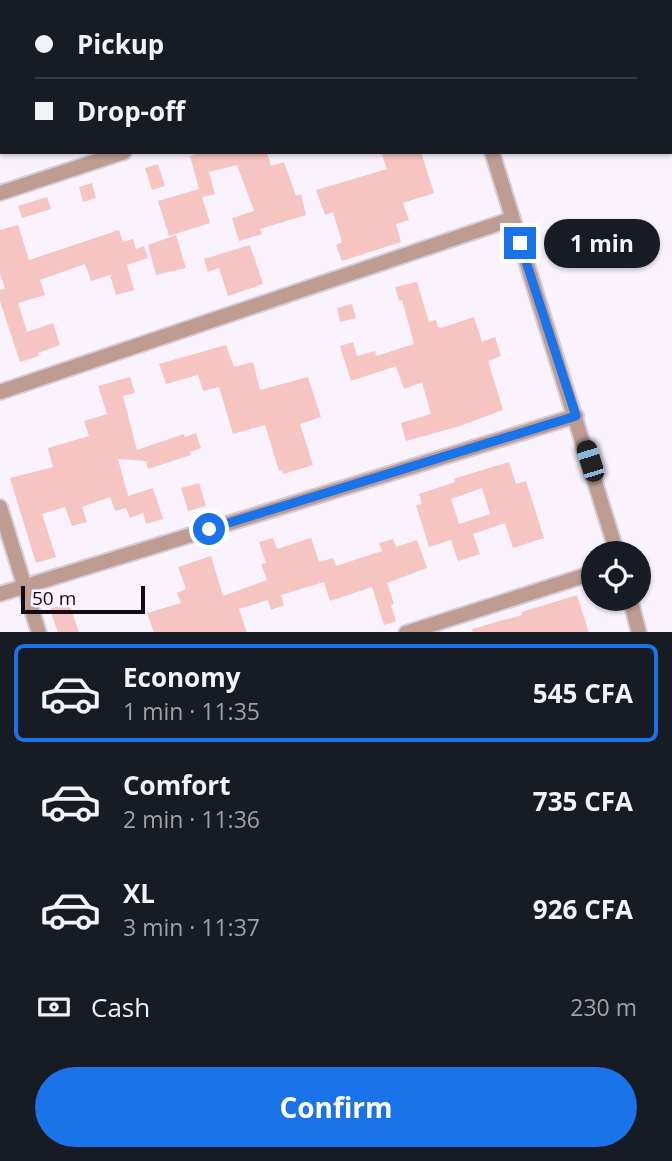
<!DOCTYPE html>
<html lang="en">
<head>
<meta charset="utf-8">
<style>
  body { margin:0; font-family:"Open Sans",sans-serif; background:#20242c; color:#f1f3f6; height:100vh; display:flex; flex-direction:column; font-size:26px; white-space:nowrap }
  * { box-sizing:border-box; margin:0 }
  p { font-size:23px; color:#9ea1a6 }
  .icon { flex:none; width:38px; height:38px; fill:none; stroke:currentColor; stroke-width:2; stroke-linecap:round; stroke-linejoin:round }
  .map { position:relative; height:632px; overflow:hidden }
  .details { display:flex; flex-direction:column; background:#171b24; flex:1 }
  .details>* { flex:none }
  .top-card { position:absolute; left:0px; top:0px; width:672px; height:154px; box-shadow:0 2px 5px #0004; display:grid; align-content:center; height:154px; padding:0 35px; background:#171b24 }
  .fabs { position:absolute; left:581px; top:541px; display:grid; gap:14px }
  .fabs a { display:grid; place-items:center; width:70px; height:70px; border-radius:50%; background:#171b24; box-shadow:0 2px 5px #0004; font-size:35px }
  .scale { position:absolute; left:21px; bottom:18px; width:124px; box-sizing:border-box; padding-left:7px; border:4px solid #120c15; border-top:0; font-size:19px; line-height:24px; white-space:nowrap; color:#120c15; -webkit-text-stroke:5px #faf3fe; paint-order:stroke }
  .end { position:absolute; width:32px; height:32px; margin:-16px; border:9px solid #1a73e8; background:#fff; box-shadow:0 0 0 4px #fff }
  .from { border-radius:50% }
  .bubble { position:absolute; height:49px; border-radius:24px; background:#171b24; box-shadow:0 2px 5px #0004; font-size:23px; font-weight:700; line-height:49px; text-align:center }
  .car { position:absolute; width:21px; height:42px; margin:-21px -10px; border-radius:9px; box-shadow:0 0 5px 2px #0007; background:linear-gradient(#222 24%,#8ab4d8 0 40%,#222 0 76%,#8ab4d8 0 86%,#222 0) }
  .top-card b { display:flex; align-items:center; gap:24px; height:66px; font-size:26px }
  .top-card b+b { border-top:2px solid #363941 }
  .top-card i { width:18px; height:18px; background:#f1f3f6 }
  ul { padding:12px 0 0; list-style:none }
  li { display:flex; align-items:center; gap:21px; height:98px; margin:0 14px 10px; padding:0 21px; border:4px solid transparent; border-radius:10px }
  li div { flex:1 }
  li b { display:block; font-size:26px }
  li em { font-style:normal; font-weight:700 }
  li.current { border-color:#1a73e8 }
  li>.icon { width:63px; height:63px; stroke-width:1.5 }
  .pay { display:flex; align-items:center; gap:18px; height:77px; padding:0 35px; font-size:26px }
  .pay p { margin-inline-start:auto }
  .button { display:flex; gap:14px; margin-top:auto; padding:14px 35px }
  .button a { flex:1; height:80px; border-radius:42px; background:#1a73e8; color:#fff; font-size:28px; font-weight:700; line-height:80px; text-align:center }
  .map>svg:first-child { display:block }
  .building { fill:#f6c5c1; fill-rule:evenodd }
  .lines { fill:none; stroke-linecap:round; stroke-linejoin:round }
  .street-casing { stroke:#d5ced9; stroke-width:18 }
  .street { stroke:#be9c92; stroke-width:14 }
  .route { stroke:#1a73e8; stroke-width:9 }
</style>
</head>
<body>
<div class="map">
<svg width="672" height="633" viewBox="0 0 672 633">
  <rect width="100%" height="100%" fill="#faf3fe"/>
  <g class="building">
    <path d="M202 152H267L271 166 284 162 296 196 301 194 306 215 260 229 262 234 239 241 232 218 254 211 237 165 209 172 215 194 202 197 210 223 169 236 158 201 199 189 200 193 190 156Z"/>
    <path d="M381 152H421L434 193 403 203 409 220 396 224 401 242 342 261 336 245 342 242 333 212 325 215 316 190 387 169Z"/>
    <path d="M158 164 165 186 152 190 145 168Z"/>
    <path d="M92 183 96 198 83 202 79 187Z"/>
    <path d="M47 197 51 209 22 218 18 206Z"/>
    <path d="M18 225 29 260 119 230 123 242 133 239 136 249 144 246 148 258 127 265 134 290 116 295 110 275 91 281 85 264 40 280 45 295 18 303 27 332 53 323 60 345 38 353 39 356 20 362 0 301V290L5 289 0 273V230Z"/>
    <path d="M176 235 186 268 156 275 148 245Z"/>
    <path d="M250 245 263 284 228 296 219 268 208 272 204 259Z"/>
    <path d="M417 282 429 322 436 320 438 327 441 328 474 317 482 342 495 337 501 356 488 361 503 410 460 426 406 441 401 423 431 414 422 382 404 389 396 366 351 381 340 346 353 342 357 356 375 351 376 356 414 344 402 300 399 301 395 287Z"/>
    <path d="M352 304 356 318 340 322 337 308Z"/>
    <path d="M226 345 234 367 253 362 260 390 308 377 321 417 300 424 313 465 283 474 282 470 279 471 265 425 233 434 219 387 203 391 198 375 166 384 159 364Z"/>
    <path d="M130 377 135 393 123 396 137 450 184 434 185 437 196 433 201 448 190 452 191 455 148 469 146 461 118 459 128 496 153 488 163 519 146 524 143 513 130 518 126 508 115 511 110 497 82 507 87 522 72 526 65 507 42 514 56 557 36 563 10 478 53 467 48 448 89 436 84 421 107 414 98 386Z"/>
    <path d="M509 462 516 484 526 481 544 538 513 548 505 523 473 534 480 554 458 561 451 540 429 547 416 505 422 504 419 494 455 482 454 479 466 475ZM482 488 490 514 459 524 451 499Z"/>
    <path d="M199 483 206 506 188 511 181 488Z"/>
    <path d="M273 538 277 549 311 538 319 562 333 558 336 566 382 551 379 543 393 539 396 547 417 540 427 568 387 583 394 604 391 605 396 621 384 625 372 587 330 601 324 582 281 595 284 605 271 610 268 600 239 609 247 633H154L147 613 181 603 177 593 186 589 178 567 211 556 223 596 267 580 261 564 266 563 259 542Z"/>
    <path d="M577 595 589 633H473L472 629 522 615V612Z"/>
    <path d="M69 602 79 633H58L50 609Z"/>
  </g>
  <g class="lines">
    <defs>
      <g id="street">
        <path d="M446 0 447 2"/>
        <path d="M492 152 617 553"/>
        <path d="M0 193 124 152"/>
        <path d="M0 392 512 219"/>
        <path d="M0 507 39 633"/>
        <path d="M0 594 576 416"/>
        <path d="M630 598 639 633"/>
        <path d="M406 633 593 573"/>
      </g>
    </defs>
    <use href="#street" class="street-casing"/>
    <use href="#street" class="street"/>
  </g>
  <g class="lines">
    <path class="route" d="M209 529 576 416 520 243"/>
  </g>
</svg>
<div class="fabs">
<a><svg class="icon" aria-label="locate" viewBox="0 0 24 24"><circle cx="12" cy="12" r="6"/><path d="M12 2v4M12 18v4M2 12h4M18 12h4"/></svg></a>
</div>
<div class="scale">50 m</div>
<i class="end from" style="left:209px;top:529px"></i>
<i class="end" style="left:520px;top:243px"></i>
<div class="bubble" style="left:544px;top:219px;width:116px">1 min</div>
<i class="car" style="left:590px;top:461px;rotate:343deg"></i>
<div class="top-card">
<b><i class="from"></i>Pickup</b>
<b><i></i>Drop-off</b>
</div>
</div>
<section class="details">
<ul>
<li class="current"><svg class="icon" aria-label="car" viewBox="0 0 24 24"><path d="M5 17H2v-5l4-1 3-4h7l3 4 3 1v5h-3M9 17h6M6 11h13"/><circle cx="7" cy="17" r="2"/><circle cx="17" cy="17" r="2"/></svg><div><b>Economy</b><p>1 min · 11:35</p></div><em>545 CFA</em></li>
<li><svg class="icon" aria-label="car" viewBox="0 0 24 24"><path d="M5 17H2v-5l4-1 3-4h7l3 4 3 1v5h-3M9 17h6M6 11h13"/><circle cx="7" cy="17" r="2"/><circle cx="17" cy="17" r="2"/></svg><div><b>Comfort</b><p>2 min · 11:36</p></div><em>735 CFA</em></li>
<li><svg class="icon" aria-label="car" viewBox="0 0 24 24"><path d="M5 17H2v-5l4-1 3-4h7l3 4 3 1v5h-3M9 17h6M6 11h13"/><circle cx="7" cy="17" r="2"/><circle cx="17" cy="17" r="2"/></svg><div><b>XL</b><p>3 min · 11:37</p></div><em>926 CFA</em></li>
</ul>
<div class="pay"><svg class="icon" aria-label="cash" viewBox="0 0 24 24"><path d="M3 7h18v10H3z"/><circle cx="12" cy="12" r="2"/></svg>Cash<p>230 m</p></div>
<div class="button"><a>Confirm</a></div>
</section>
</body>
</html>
